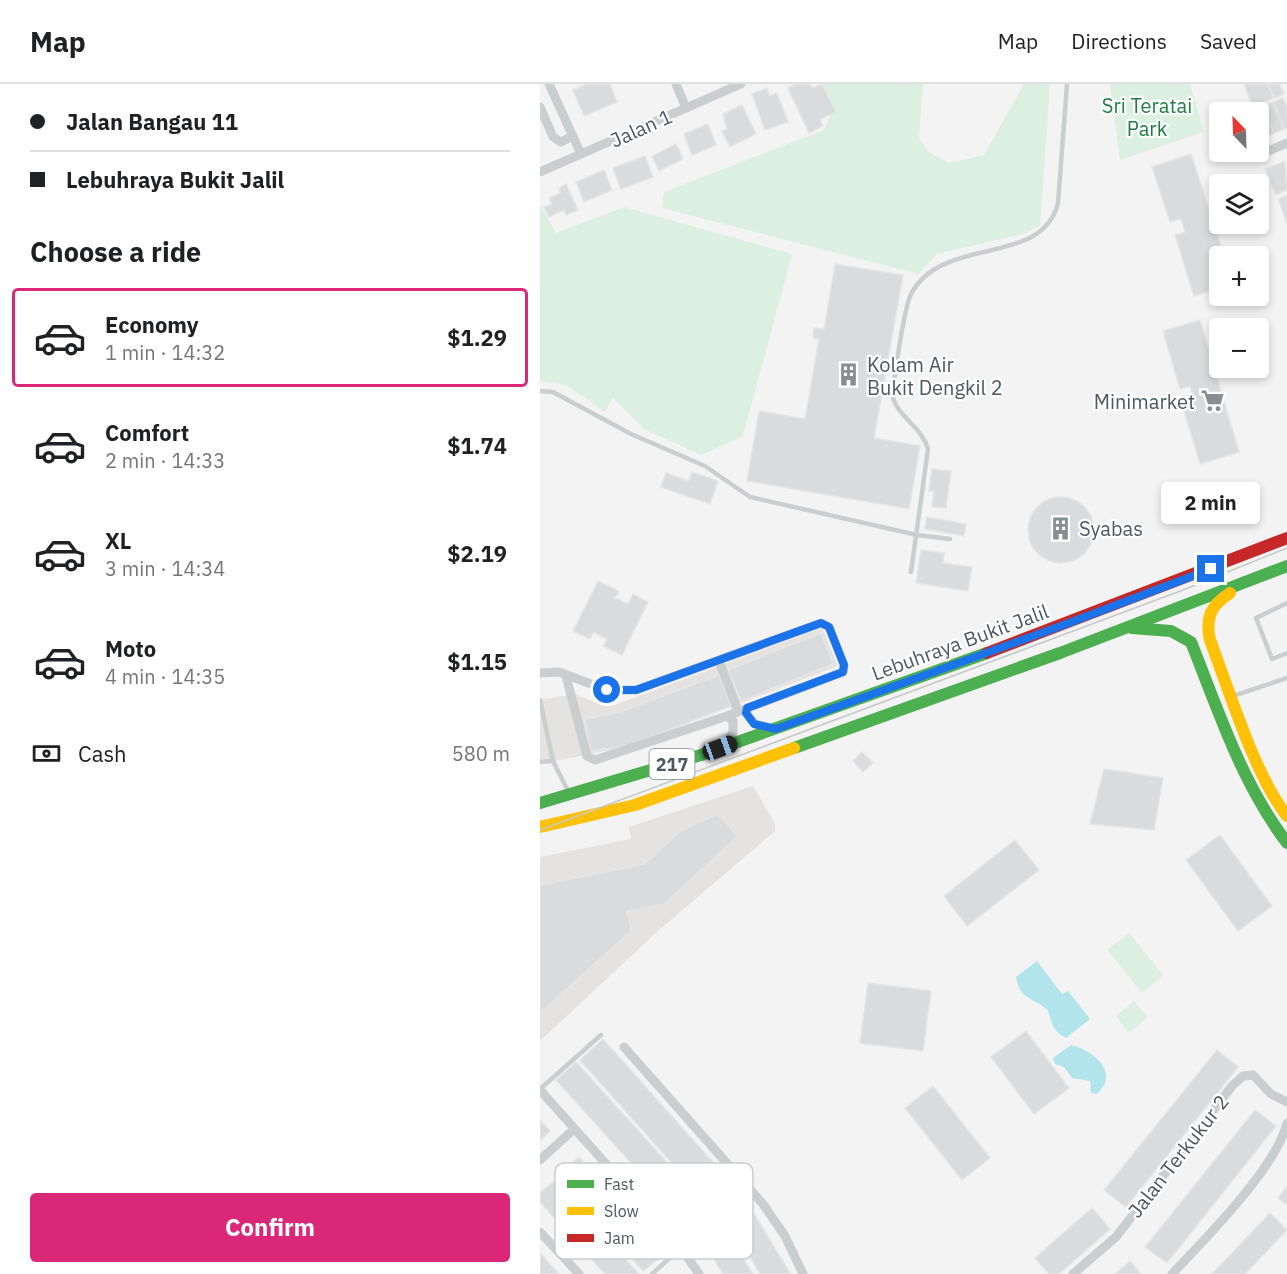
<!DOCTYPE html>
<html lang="en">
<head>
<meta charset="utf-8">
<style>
  body { margin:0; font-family:"IBM Plex Sans",sans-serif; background:#f6f6f6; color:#202124; height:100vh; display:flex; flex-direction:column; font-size:22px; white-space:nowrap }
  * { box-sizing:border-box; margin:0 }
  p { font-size:20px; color:#757577 }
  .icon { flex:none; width:33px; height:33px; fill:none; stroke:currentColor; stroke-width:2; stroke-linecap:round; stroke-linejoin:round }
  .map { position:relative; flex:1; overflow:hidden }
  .panel { display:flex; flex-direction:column; background:#fff; width:540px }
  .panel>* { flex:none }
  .hud { display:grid; align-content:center; height:132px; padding:0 30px; background:#fff }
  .needle { width:39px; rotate:337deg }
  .controls { position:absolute; left:669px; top:18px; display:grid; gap:12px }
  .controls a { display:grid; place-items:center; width:60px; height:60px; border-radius:6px; background:#fff; box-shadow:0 3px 9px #0003; font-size:30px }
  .end { position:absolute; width:27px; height:27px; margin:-14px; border:8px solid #1a73e8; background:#fff; box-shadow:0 0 0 3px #fff }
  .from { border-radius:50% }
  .bubble { position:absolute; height:42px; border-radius:6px; background:#fff; box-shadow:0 3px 9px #0003; font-size:20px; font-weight:700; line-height:42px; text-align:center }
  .car { position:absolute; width:18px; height:36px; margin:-18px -9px; border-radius:8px; box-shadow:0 0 4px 2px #0007; background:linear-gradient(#222 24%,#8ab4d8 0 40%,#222 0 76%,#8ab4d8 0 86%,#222 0) }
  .hud b { display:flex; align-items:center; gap:21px; height:57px; font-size:22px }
  .hud b+b { border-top:2px solid #e0e0e0 }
  .hud i { width:15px; height:15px; background:#202124 }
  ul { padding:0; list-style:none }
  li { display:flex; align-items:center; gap:18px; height:99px; margin:0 12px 9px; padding:0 18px; border:3px solid transparent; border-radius:6px }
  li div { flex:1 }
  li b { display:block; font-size:22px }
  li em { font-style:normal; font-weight:700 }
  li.active { border-color:#db2777 }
  li>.icon { width:54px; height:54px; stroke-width:1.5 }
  h2 { padding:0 30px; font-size:27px; line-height:72px }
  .pay { display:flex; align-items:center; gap:15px; height:66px; padding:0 30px; font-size:22px }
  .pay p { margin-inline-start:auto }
  .primary-button { display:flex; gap:12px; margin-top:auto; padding:12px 30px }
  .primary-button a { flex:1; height:69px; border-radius:6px; background:#db2777; color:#fff; font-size:24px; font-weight:700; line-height:69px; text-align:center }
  header { display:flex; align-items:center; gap:36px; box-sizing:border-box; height:84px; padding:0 30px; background:#fff; border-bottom:2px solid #e0e0e0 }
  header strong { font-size:28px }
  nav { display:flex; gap:33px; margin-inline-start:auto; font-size:21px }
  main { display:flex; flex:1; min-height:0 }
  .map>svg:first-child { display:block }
  .commercial { fill:#e4e3e1 }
  .green { fill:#dbf0e0 }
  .water { fill:#b2e5eb }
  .building { fill:#dadbdc; stroke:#e5e5e6; stroke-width:1.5 }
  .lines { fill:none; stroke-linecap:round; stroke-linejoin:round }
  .lane { stroke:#cbcecf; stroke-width:4.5 }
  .street { stroke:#cbcecf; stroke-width:9 }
  .fast { stroke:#4caf50; stroke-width:12 }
  .slow { stroke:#ffc107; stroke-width:12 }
  .jam { stroke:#c62828; stroke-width:12 }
  .tram { stroke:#c7c8ca; stroke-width:1.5 }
  .route { stroke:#1a73e8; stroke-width:8 }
  .labels { text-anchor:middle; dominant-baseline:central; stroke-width:4.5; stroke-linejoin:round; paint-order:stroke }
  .shield { fill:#fff; stroke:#818a8f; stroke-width:1.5 }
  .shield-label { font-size:18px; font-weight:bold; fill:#4b585f }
  .park-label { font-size:20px; fill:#1f7d44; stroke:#fff }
  .street-label { font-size:20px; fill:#4b585f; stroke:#fff }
  .poi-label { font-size:20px; fill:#4b585f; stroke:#fff; text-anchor:start }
  .key { fill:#fff; stroke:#c9cdcf; stroke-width:1.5 }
  .key-label { font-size:16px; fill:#4b585f }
</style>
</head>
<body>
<header>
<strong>Map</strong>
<nav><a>Map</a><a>Directions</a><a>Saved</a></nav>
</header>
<main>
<section class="panel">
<div class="hud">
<b><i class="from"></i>Jalan Bangau 11</b>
<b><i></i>Lebuhraya Bukit Jalil</b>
</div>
<h2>Choose a ride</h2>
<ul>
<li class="active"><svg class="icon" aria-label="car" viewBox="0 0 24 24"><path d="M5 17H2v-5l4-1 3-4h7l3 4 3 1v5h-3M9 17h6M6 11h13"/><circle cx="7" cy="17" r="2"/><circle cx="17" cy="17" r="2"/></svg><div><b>Economy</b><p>1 min · 14:32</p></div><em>$1.29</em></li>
<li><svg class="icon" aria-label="car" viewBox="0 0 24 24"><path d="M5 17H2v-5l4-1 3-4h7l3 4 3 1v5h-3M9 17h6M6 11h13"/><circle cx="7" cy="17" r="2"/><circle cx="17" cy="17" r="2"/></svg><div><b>Comfort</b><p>2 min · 14:33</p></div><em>$1.74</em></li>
<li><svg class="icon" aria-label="car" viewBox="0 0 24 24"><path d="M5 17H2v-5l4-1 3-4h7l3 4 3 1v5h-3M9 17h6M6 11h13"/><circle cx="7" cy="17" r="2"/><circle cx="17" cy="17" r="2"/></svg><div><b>XL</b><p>3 min · 14:34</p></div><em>$2.19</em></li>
<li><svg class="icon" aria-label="car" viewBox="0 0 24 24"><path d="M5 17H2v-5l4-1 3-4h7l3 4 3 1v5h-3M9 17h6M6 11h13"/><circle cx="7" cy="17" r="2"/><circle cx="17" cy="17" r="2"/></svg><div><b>Moto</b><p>4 min · 14:35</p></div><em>$1.15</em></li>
</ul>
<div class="pay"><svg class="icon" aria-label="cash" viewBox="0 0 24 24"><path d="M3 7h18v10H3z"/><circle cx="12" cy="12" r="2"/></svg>Cash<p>580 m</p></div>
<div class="primary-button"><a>Confirm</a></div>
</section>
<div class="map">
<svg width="747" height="1190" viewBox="0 0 747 1190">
  <rect width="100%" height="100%" fill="#f4f3f3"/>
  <g class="commercial">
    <path d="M282 544 298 582 86 663 0 680V616L35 610 56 619 75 621Z"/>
    <path d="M213 702 235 739V747L119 846 0 957V773L91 755 89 743Z"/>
  </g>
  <g class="green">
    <path d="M283 0H383L379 55 389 68 409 79 444 71 484 0H510L500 142 486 149 397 170 379 190 122 124 124 108 284 46 293 25Z"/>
    <path d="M570 0H650L664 48 580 76Z"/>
    <path d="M0 120 16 149 84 123 252 170 203 352 161 371 104 345 73 314 65 328 26 301 0 297Z"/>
    <path d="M589 849 623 891 602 909 567 866Z"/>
    <path d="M594 917 608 933 589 949 576 932Z"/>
  </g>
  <g class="water">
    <path d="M497 877 522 910 528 907 550 935 526 954C511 947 513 938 507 925 492 914 479 914 476 893Z"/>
    <path d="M531 961C553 966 581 989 557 1010L551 1009 550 997 532 994 524 983 515 980 513 974Z"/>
  </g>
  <g class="building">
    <path d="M47 0H70L77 18 44 32 33 6Z"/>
    <path d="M256 0H270L272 4 282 0 296 28 280 35 283 42 269 49 248 4Z"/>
    <path d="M704 0H728L734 14 713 23Z"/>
    <path d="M728 0H740L744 10 734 14Z"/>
    <path d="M227 4 229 12 237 9 248 38 225 46 212 10Z"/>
    <path d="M743 14 747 23V44L744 45 733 18Z"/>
    <path d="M733 18 744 45 734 49 723 22Z"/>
    <path d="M202 21 216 50 190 63 182 47 187 45 183 30Z"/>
    <path d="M723 22 734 49 726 53 718 28 715 26Z"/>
    <path d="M168 40 176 61 152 71 144 50Z"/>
    <path d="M136 60 143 75 119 87 112 72Z"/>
    <path d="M651 70 684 172H680V204L654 212 635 151 645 148 641 135 630 138 612 83Z"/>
    <path d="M105 72 113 93 81 105 73 84Z"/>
    <path d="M745 77 747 106 736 111 725 85Z"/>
    <path d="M64 86 72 106 44 118 36 98Z"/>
    <path d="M26 100 38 126 26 131 24 126 9 133 4 123 12 120 9 114 21 109 19 104Z"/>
    <path d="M747 111V139L738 115Z"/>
    <path d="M295 180 363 191 334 354 380 362 369 425 207 397 219 327 265 335 279 255 273 254 274 244 284 245Z"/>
    <path d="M660 236 699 368 660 380 641 317 653 313 650 302 640 305 623 247Z"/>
    <path d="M392 385 411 387 406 424 392 423 394 407H389Z"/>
    <path d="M152 388 178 397 170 420 121 403 126 389 149 397Z"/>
    <circle cx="521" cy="446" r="33"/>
    <path d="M387 433 426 440 424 452 385 445Z"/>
    <path d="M381 466 404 469 403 479 432 483 428 507 376 499Z"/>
    <path d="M58 497 79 507 75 514 88 520 93 510 108 518 82 571 63 562 67 555 53 548 50 555 33 547Z"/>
    <path d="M281 549 293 580 201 617 188 586Z"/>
    <path d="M179 591 191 622 90 661 51 667 45 635 80 628Z"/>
    <path d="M322 668 333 679 323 688 313 677Z"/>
    <path d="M564 685 623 694 614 746 550 740Z"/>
    <path d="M178 730 198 752 124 820 87 827 91 847 0 929V801L104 780 142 746Z"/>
    <path d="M680 751 732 822 698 847 646 776Z"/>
    <path d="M475 756 499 786 427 842 404 812Z"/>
    <path d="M328 899 391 907 383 967 320 959Z"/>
    <path d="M486 947 529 1004 494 1030 451 973Z"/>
    <path d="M63 955 179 1085 155 1105 40 976Z"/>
    <path d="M677 966 698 983 586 1123 564 1106Z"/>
    <path d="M36 978 152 1106 132 1124 16 996Z"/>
    <path d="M393 1002 450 1074 422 1096 365 1024Z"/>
    <path d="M715 1026 736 1042 627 1179 605 1163Z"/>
    <path d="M0 1036 10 1047 0 1057Z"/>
    <path d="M39 1073 124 1170 103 1187 19 1091Z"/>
    <path d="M14 1097 99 1190H65L0 1118V1109Z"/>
    <path d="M747 1102V1121L738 1114Z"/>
    <path d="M210 1123 250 1189 249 1190H220L188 1136Z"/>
    <path d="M552 1124 570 1145 519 1190H509L495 1174Z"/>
    <path d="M730 1129 747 1146 705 1190H672Z"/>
    <path d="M180 1138 213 1190H183L159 1151Z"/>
    <path d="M0 1169 19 1190H0Z"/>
    <path d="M590 1177 601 1190H575Z"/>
  </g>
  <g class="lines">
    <g class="lane">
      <path d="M0 307 13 308 91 350 165 382 210 413 377 451 410 455"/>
      <path d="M371 488 388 365C382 342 355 332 352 309 356 287 363 226 371 210 403 150 502 184 518 119L527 0"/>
      <path d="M747 519 716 534 732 575 747 569"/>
      <path d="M693 612 747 594"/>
      <path d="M0 616 13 677 0 678"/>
      <path d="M13 677 29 709"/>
      <path d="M0 1005 61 951"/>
      <path d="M112 1190 141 1164"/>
    </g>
    <g class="street">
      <path d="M9 0 41 70"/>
      <path d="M136 0 146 24"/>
      <path d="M0 23 13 53 21 58 33 52"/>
      <path d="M724 69 747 59"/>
      <path d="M0 88 201 0"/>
      <path d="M179 577 198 627"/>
      <path d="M0 589 19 588 67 606H96L281 539 289 543 304 581 303 588 187 632 55 676 47 672 26 592"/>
      <path d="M207 624 206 629 215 640 231 644"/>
      <path d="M182 662 193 649V637L187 632"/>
      <path d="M84 963 223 1120 245 1152 263 1190"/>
      <path d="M0 1006 141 1164 159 1190"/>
      <path d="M0 1076 33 1046"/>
      <path d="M0 1148 39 1190"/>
      <path d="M131 1153 197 1091"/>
      <path d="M533 1190 576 1153 692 1002 703 992 713 991 731 1010 747 1018"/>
      <path d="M632 1190C664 1156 737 1083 747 1039"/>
    </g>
    <g class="fast">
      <path d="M592 544 631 547 651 558C679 628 701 698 747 759"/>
      <path d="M254 664 520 569 747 482"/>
      <path d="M0 719 161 671 447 569"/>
    </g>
    <g class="slow">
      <path d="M690 509C671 521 665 534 670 556 689 606 715 692 747 732"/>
      <path d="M0 743 95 721 254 664"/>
    </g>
    <path class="jam" d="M447 569 747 454"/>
    <path class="tram" d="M0 746 643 506 747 464"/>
  </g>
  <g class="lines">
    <path class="route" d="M67 606H96L281 539 289 543 304 581 303 588 207 624 206 629 214 640 236 645 529 539 671 485"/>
  </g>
  <defs>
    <symbol id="building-bare" viewBox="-9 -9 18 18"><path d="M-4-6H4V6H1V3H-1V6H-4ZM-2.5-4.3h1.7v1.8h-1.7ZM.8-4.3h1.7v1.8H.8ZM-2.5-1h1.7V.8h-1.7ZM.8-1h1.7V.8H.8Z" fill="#868e93" stroke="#fff" stroke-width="2.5" paint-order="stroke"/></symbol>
    <symbol id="supermarket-bare" viewBox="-9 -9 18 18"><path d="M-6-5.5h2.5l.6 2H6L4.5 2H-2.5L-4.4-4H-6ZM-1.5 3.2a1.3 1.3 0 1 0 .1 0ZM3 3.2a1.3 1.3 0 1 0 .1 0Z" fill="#868e93" stroke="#fff" stroke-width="2.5" paint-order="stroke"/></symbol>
  </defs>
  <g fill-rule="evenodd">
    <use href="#building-bare" x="292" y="274" width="33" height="33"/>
    <use href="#supermarket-bare" x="656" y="300" width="33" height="33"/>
    <use href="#building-bare" x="504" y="428" width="33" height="33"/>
  </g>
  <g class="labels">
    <rect class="shield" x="109.5" y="665" width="45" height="30" rx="4.5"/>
    <g class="shield-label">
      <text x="132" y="680">217</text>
    </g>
    <g class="park-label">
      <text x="607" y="21">Sri Teratai<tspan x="607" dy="23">Park</tspan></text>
    </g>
    <g class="street-label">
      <text transform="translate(101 44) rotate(-24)">Jalan 1</text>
      <text transform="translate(420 558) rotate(-20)">Lebuhraya Bukit Jalil</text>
      <text transform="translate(638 1072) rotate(-52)">Jalan Terkukur 2</text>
    </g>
    <g class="poi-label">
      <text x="327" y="280">Kolam Air<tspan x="327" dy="23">Bukit Dengkil 2</tspan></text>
      <text x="655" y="317" text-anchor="end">Minimarket</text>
      <text x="539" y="444">Syabas</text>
    </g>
  </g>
  <rect x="15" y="1079" width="198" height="96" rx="9" class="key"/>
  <rect x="27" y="1096" width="27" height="8" fill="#4caf50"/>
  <rect x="27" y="1123" width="27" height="8" fill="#ffc107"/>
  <rect x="27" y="1150" width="27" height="8" fill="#c62828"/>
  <g class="key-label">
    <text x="64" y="1106">Fast</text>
    <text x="64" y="1133">Slow</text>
    <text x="64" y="1160">Jam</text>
  </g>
</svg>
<div class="controls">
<a><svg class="needle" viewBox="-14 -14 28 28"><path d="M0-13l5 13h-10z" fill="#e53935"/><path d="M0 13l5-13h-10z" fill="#757577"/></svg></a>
<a><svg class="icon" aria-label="layers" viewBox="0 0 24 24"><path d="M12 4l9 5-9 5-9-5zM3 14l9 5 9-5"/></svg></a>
<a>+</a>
<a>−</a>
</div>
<i class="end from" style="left:67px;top:606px"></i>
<i class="end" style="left:671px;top:485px"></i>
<div class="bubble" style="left:621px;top:398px;width:99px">2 min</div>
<i class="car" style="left:180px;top:664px;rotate:70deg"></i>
</div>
</main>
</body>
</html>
